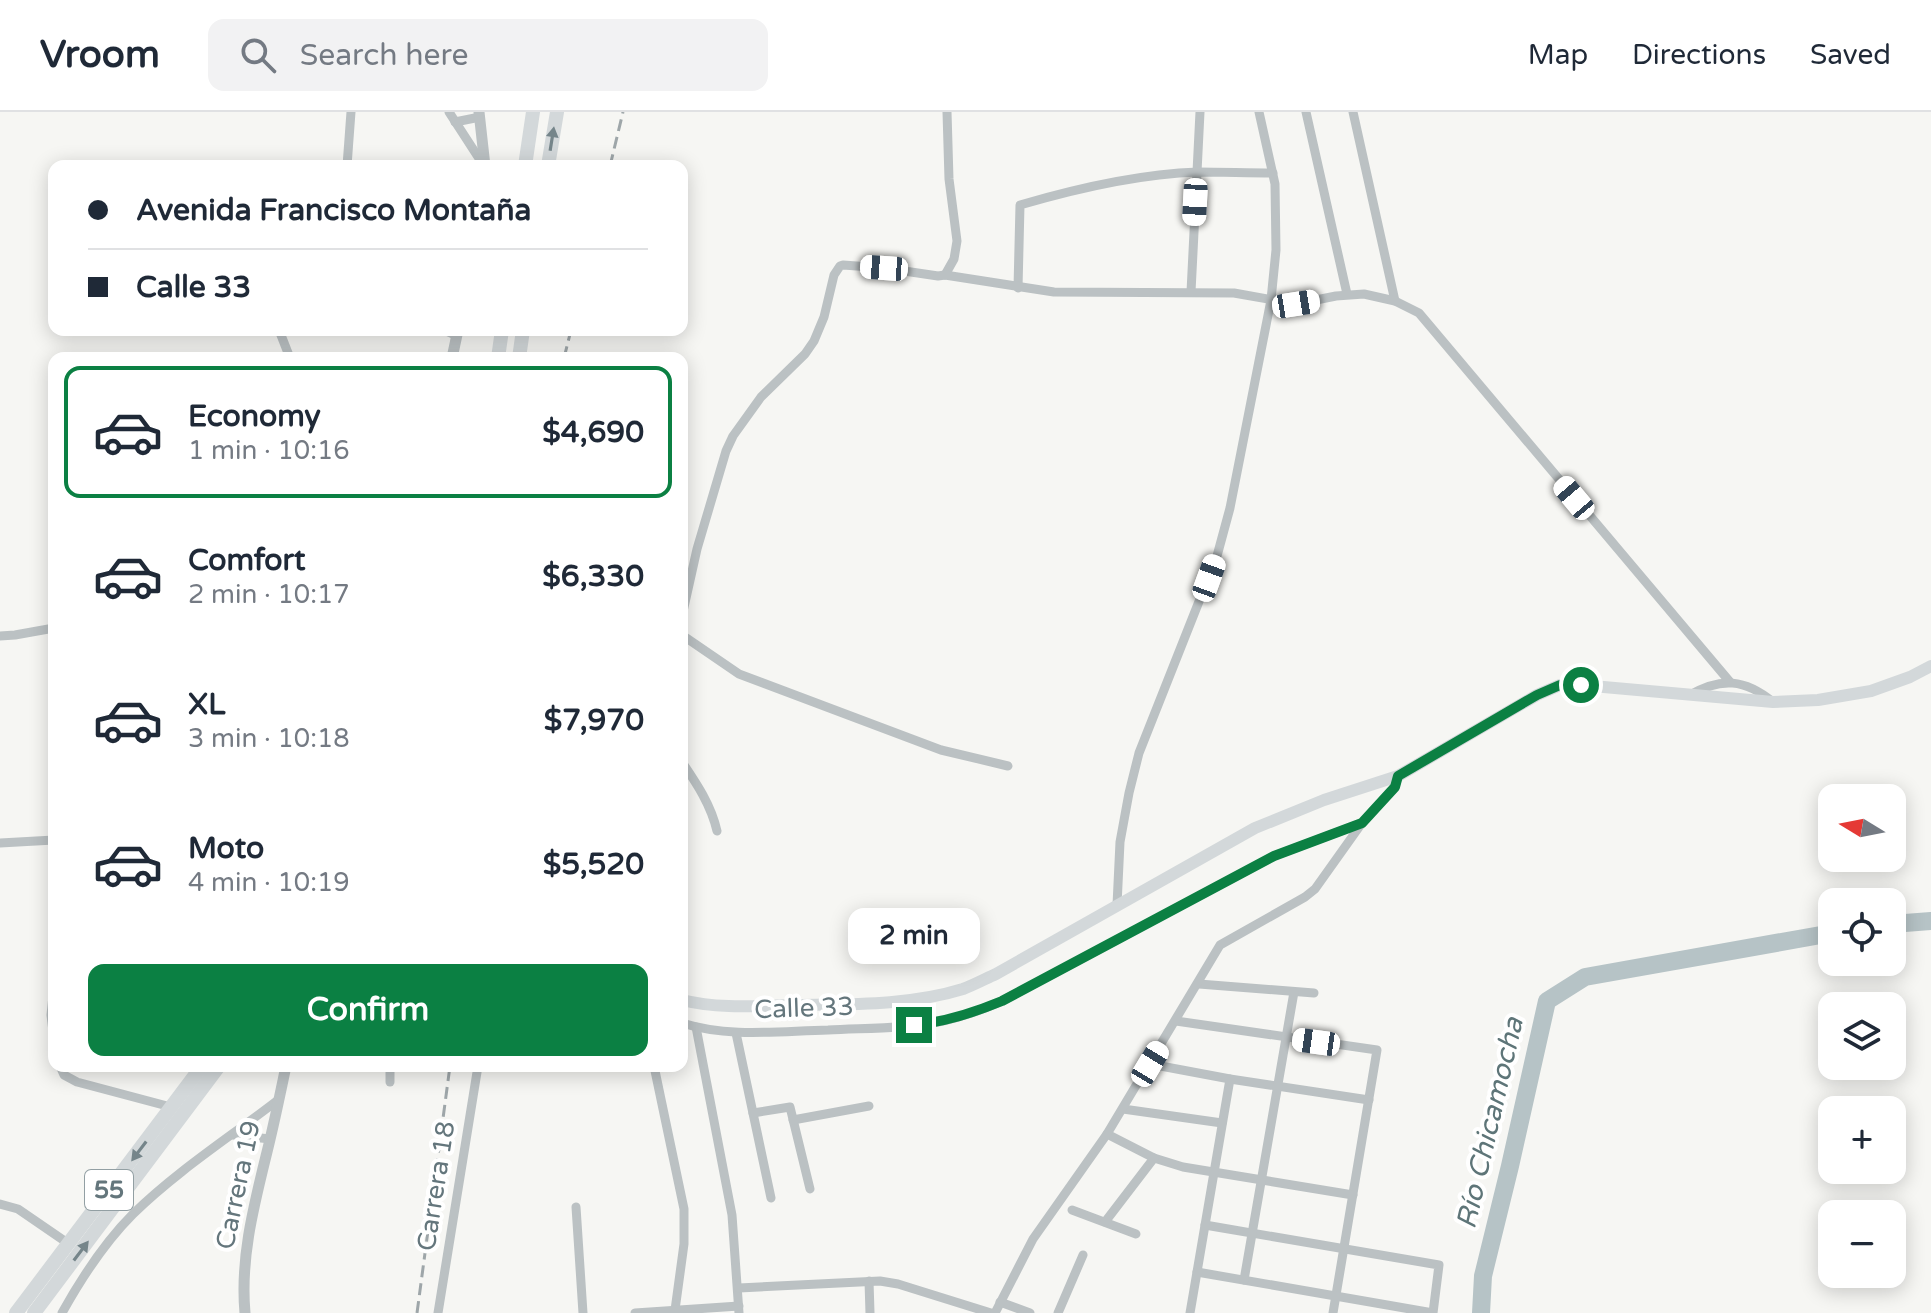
<!DOCTYPE html>
<html lang="en">
<head>
<meta charset="utf-8">
<style>
  body { margin:0; font-family:"Varela Round",sans-serif; background:#f2f2f3; color:#1f2937; height:100vh; display:flex; flex-direction:column; font-size:30px; white-space:nowrap }
  * { box-sizing:border-box; margin:0 }
  p { font-size:26px; color:#747a83 }
  .icon { flex:none; width:44px; height:44px; fill:none; stroke:currentColor; stroke-width:2; stroke-linecap:round; stroke-linejoin:round }
  .map { position:relative; flex:1; overflow:hidden }
  .sheet { position:absolute; left:48px; top:240px; width:640px; height:720px; display:flex; flex-direction:column; background:#fff; border-radius:16px; box-shadow:0 4px 20px #0003 }
  .sheet>* { flex:none }
  .top-card { position:absolute; left:48px; top:48px; width:640px; height:176px; border-radius:16px; box-shadow:0 4px 20px #0003; display:grid; align-content:center; height:176px; padding:0 40px; background:#fff }
  .needle { width:52px; rotate:280deg }
  .buttons { position:absolute; left:1818px; top:672px; display:grid; gap:16px }
  .buttons a { display:grid; place-items:center; width:88px; height:88px; border-radius:16px; background:#fff; box-shadow:0 4px 20px #0003; font-size:40px }
  .end { position:absolute; width:36px; height:36px; margin:-18px; border:10px solid #0b8043; background:#fff; box-shadow:0 0 0 4px #fff }
  .from { border-radius:50% }
  .bubble { position:absolute; height:56px; border-radius:16px; background:#fff; box-shadow:0 4px 20px #0003; font-size:26px; font-weight:700; line-height:56px; text-align:center }
  .car { position:absolute; width:24px; height:48px; margin:-24px -12px; border-radius:10px; box-shadow:0 0 6px 2px #0007; background:linear-gradient(#fff 24%,#345 0 40%,#fff 0 76%,#345 0 86%,#fff 0) }
  .top-card b { display:flex; align-items:center; gap:28px; height:76px; font-size:30px }
  .top-card b+b { border-top:2px solid #e0e1e3 }
  .top-card i { width:20px; height:20px; background:#1f2937 }
  ul { padding:14px 0 0; list-style:none }
  li { display:flex; align-items:center; gap:24px; height:132px; margin:0 16px 12px; padding:0 24px; border:4px solid transparent; border-radius:16px }
  li div { flex:1 }
  li b { display:block; font-size:30px }
  li em { font-style:normal; font-weight:700 }
  li.current { border-color:#0b8043 }
  li>.icon { width:72px; height:72px; stroke-width:1.5 }
  .primary-button { display:flex; gap:16px; margin-top:auto; padding:16px 40px }
  .primary-button a { flex:1; height:92px; border-radius:16px; background:#0b8043; color:#fff; font-size:32px; font-weight:700; line-height:92px; text-align:center }
  header { display:flex; align-items:center; gap:48px; box-sizing:border-box; height:112px; padding:0 40px; background:#fff; border-bottom:2px solid #e0e1e3 }
  header strong { font-size:38px }
  nav { display:flex; gap:44px; margin-inline-start:auto; font-size:28px }
  .search { width:560px; height:72px; background:#f2f2f3; display:flex; align-items:center; gap:20px; box-sizing:border-box; padding:0 28px; border-radius:16px; color:#747a83; font-size:30px }
  .map>svg:first-child { display:block }
  .lines { fill:none; stroke-linecap:round; stroke-linejoin:round }
  .river { stroke:#b6c3c6; stroke-width:18 }
  .minor { stroke:#bbc1c3; stroke-width:9 }
  .tertiary { stroke:#bbc1c3; stroke-width:11 }
  .secondary { stroke:#d3d8da; stroke-width:12 }
  .trunk { stroke:#d3d8da; stroke-width:14 }
  .rail { stroke:#9ea6a9; stroke-width:3; stroke-dasharray:12 6; stroke-linecap:butt }
  .oneway { fill:#75858a }
  .route { stroke:#0b8043; stroke-width:10 }
  .labels { text-anchor:middle; dominant-baseline:central; stroke-width:8; stroke-linejoin:round; paint-order:stroke }
  .shield { fill:#fff; stroke:#929fa3; stroke-width:2 }
  .shield-label { font-size:24px; font-weight:bold; fill:#64767c }
  .street-label { font-size:26px; fill:#64767c; stroke:#fff }
  .water-label { font-size:28px; font-style:italic; fill:#5e7578; stroke:#fff }
</style>
</head>
<body>
<header>
<strong>Vroom</strong>
<div class="search"><svg class="icon" aria-label="search" viewBox="0 0 24 24"><circle cx="10" cy="10" r="6"/><path d="M15 15l6 6"/></svg>Search here</div>
<nav><a>Map</a><a>Directions</a><a>Saved</a></nav>
</header>
<div class="map">
<svg width="1931" height="1201" viewBox="0 0 1931 1201">
  <rect width="100%" height="100%" fill="#f6f6f3"/>
  <g class="lines">
    <g class="river">
      <path d="M1892 812 1931 809"/>
      <path d="M1481 1201 1483 1164 1510 1054 1547 889 1585 865 1832 821"/>
    </g>
    <g class="minor">
      <path d="M449 0 484 54"/>
      <path d="M1306 0 1347 182"/>
      <path d="M1353 0 1395 189"/>
      <path d="M455 10 480 5"/>
      <path d="M347 54 351 0"/>
      <path d="M945 163 954 147 957 129 949 67 947 0"/>
      <path d="M1018 176 1020 93C1078 76 1138 62 1198 60 1223 60 1248 61 1273 61"/>
      <path d="M1191 180 1200 0"/>
      <path d="M279 218 290 246"/>
      <path d="M444 218 457 224"/>
      <path d="M682 504 697 437 726 339 733 324 761 285 805 242 814 229 824 205 834 163 840 154 843 153 884 156 938 164 945 163 1054 180 1234 181 1296 192 1336 184 1364 182 1395 189 1419 201 1730 570"/>
      <path d="M682 523 739 562 941 638 1008 654"/>
      <path d="M0 524 15 523 54 516"/>
      <path d="M1690 583C1721 565 1745 567 1773 590"/>
      <path d="M682 650C697 672 711 693 717 719"/>
      <path d="M0 731 54 728"/>
      <path d="M1117 793 1120 730 1129 681 1139 641 1217 444 1230 396 1271 188 1276 138 1275 72 1259 0"/>
      <path d="M1199 872 1314 881"/>
      <path d="M54 874 51 903 54 928"/>
      <path d="M1176 909 1377 938 1333 1201"/>
      <path d="M682 911C729 926 779 919 828 918 863 916 904 917 938 910 960 906 981 898 1002 889L1274 744 1362 711"/>
      <path d="M696 915 732 1103 739 1201"/>
      <path d="M736 921 771 1086"/>
      <path d="M1150 952 1230 967 1369 988"/>
      <path d="M60 954 64 963 77 970 171 995"/>
      <path d="M390 954V970"/>
      <path d="M654 954 684 1097V1132L675 1198"/>
      <path d="M1123 997 1222 1011"/>
      <path d="M753 1001 790 995 810 1077"/>
      <path d="M793 1008 869 994"/>
      <path d="M1107 1022 1154 1046 1183 1055 1353 1083"/>
      <path d="M233 1023 270 1027"/>
      <path d="M0 1092 18 1097 69 1132"/>
      <path d="M576 1095 583 1201"/>
      <path d="M1072 1098 1136 1122"/>
      <path d="M1105 1110 1154 1046"/>
      <path d="M1197 1160 1433 1201 1439 1153 1205 1113"/>
      <path d="M1244 1168 1294 880"/>
      <path d="M869 1169 870 1201"/>
      <path d="M739 1176 880 1169 898 1172 991 1201"/>
      <path d="M1000 1190 1030 1201"/>
      <path d="M62 1201C82 1165 104 1131 133 1102 177 1059 230 1025 278 988"/>
      <path d="M438 1201 478 954"/>
      <path d="M635 1201 739 1194"/>
      <path d="M995 1201 1033 1127 1107 1022 1220 833 1305 785 1315 777 1362 711 1395 675 1398 664"/>
      <path d="M1058 1201 1083 1143"/>
      <path d="M1190 1201 1230 967"/>
    </g>
    <g class="tertiary">
      <path d="M479 0 485 54"/>
      <path d="M452 246 458 218"/>
      <path d="M245 1201C240 1146 254 1093 267 1040 274 1012 280 983 286 954"/>
    </g>
    <path class="secondary" d="M682 888C718 897 755 894 792 893 848 892 908 894 963 877 974 873 985 867 996 862L1255 716 1324 688 1398 664 1537 583 1560 573H1581L1773 590 1818 588 1871 579 1910 565 1931 554"/>
    <g class="trunk">
      <path d="M525 54 533 0"/>
      <path d="M548 54 557 0"/>
      <path d="M498 246 502 218"/>
      <path d="M519 246 523 218"/>
      <path d="M16 1201 202 954"/>
      <path d="M34 1201 219 954"/>
    </g>
    <g class="rail">
      <path d="M610 54 623 0"/>
      <path d="M564 246 571 218"/>
      <path d="M417 1201 450 954"/>
    </g>
  </g>
  <defs><path id="oneway-solid" d="M-6-.8H1V-3.2L6.5 0L1 3.2V.8H-6Z" transform="scale(2)"/></defs>
  <g class="oneway">
    <use href="#oneway-solid" transform="translate(552 27) rotate(-81)"/>
    <use href="#oneway-solid" transform="translate(139 1039) rotate(127)"/>
    <use href="#oneway-solid" transform="translate(81 1139) rotate(-53)"/>
  </g>
  <g class="lines">
    <path class="route" d="M914 913C945 910 973 901 1002 889L1274 744 1362 711 1395 675 1398 664 1537 583 1560 573H1581"/>
  </g>
  <g class="labels">
    <rect class="shield" x="85" y="1058" width="48" height="40" rx="6"/>
    <g class="shield-label">
      <text x="109" y="1078">55</text>
    </g>
    <g class="street-label">
      <text transform="translate(804 896) rotate(-2)">Calle 33</text>
      <text transform="translate(238 1073) rotate(-78)">Carrera 19</text>
      <text transform="translate(436 1074) rotate(-81)">Carrera 18</text>
    </g>
    <g class="water-label">
      <text transform="translate(1490 1011) rotate(-77)">Río Chicamocha</text>
    </g>
  </g>
</svg>
<div class="buttons">
<a><svg class="needle" viewBox="-14 -14 28 28"><path d="M0-13l5 13h-10z" fill="#e53935"/><path d="M0 13l5-13h-10z" fill="#747a83"/></svg></a>
<a><svg class="icon" aria-label="locate" viewBox="0 0 24 24"><circle cx="12" cy="12" r="6"/><path d="M12 2v4M12 18v4M2 12h4M18 12h4"/></svg></a>
<a><svg class="icon" aria-label="layers" viewBox="0 0 24 24"><path d="M12 4l9 5-9 5-9-5zM3 14l9 5 9-5"/></svg></a>
<a>+</a>
<a>−</a>
</div>
<i class="end from" style="left:1581px;top:573px"></i>
<i class="end" style="left:914px;top:913px"></i>
<div class="bubble" style="left:848px;top:796px;width:132px">2 min</div>
<i class="car" style="left:1195px;top:90px;rotate:183deg"></i>
<i class="car" style="left:884px;top:156px;rotate:274deg"></i>
<i class="car" style="left:1296px;top:192px;rotate:81deg"></i>
<i class="car" style="left:1574px;top:386px;rotate:320deg"></i>
<i class="car" style="left:1209px;top:466px;rotate:20deg"></i>
<i class="car" style="left:1316px;top:930px;rotate:278deg"></i>
<i class="car" style="left:1150px;top:952px;rotate:31deg"></i>
<div class="top-card">
<b><i class="from"></i>Avenida Francisco Montaña</b>
<b><i></i>Calle 33</b>
</div>
<section class="sheet">
<ul>
<li class="current"><svg class="icon" aria-label="car" viewBox="0 0 24 24"><path d="M5 17H2v-5l4-1 3-4h7l3 4 3 1v5h-3M9 17h6M6 11h13"/><circle cx="7" cy="17" r="2"/><circle cx="17" cy="17" r="2"/></svg><div><b>Economy</b><p>1 min · 10:16</p></div><em>$4,690</em></li>
<li><svg class="icon" aria-label="car" viewBox="0 0 24 24"><path d="M5 17H2v-5l4-1 3-4h7l3 4 3 1v5h-3M9 17h6M6 11h13"/><circle cx="7" cy="17" r="2"/><circle cx="17" cy="17" r="2"/></svg><div><b>Comfort</b><p>2 min · 10:17</p></div><em>$6,330</em></li>
<li><svg class="icon" aria-label="car" viewBox="0 0 24 24"><path d="M5 17H2v-5l4-1 3-4h7l3 4 3 1v5h-3M9 17h6M6 11h13"/><circle cx="7" cy="17" r="2"/><circle cx="17" cy="17" r="2"/></svg><div><b>XL</b><p>3 min · 10:18</p></div><em>$7,970</em></li>
<li><svg class="icon" aria-label="car" viewBox="0 0 24 24"><path d="M5 17H2v-5l4-1 3-4h7l3 4 3 1v5h-3M9 17h6M6 11h13"/><circle cx="7" cy="17" r="2"/><circle cx="17" cy="17" r="2"/></svg><div><b>Moto</b><p>4 min · 10:19</p></div><em>$5,520</em></li>
</ul>
<div class="primary-button"><a>Confirm</a></div>
</section>
</div>
</body>
</html>
